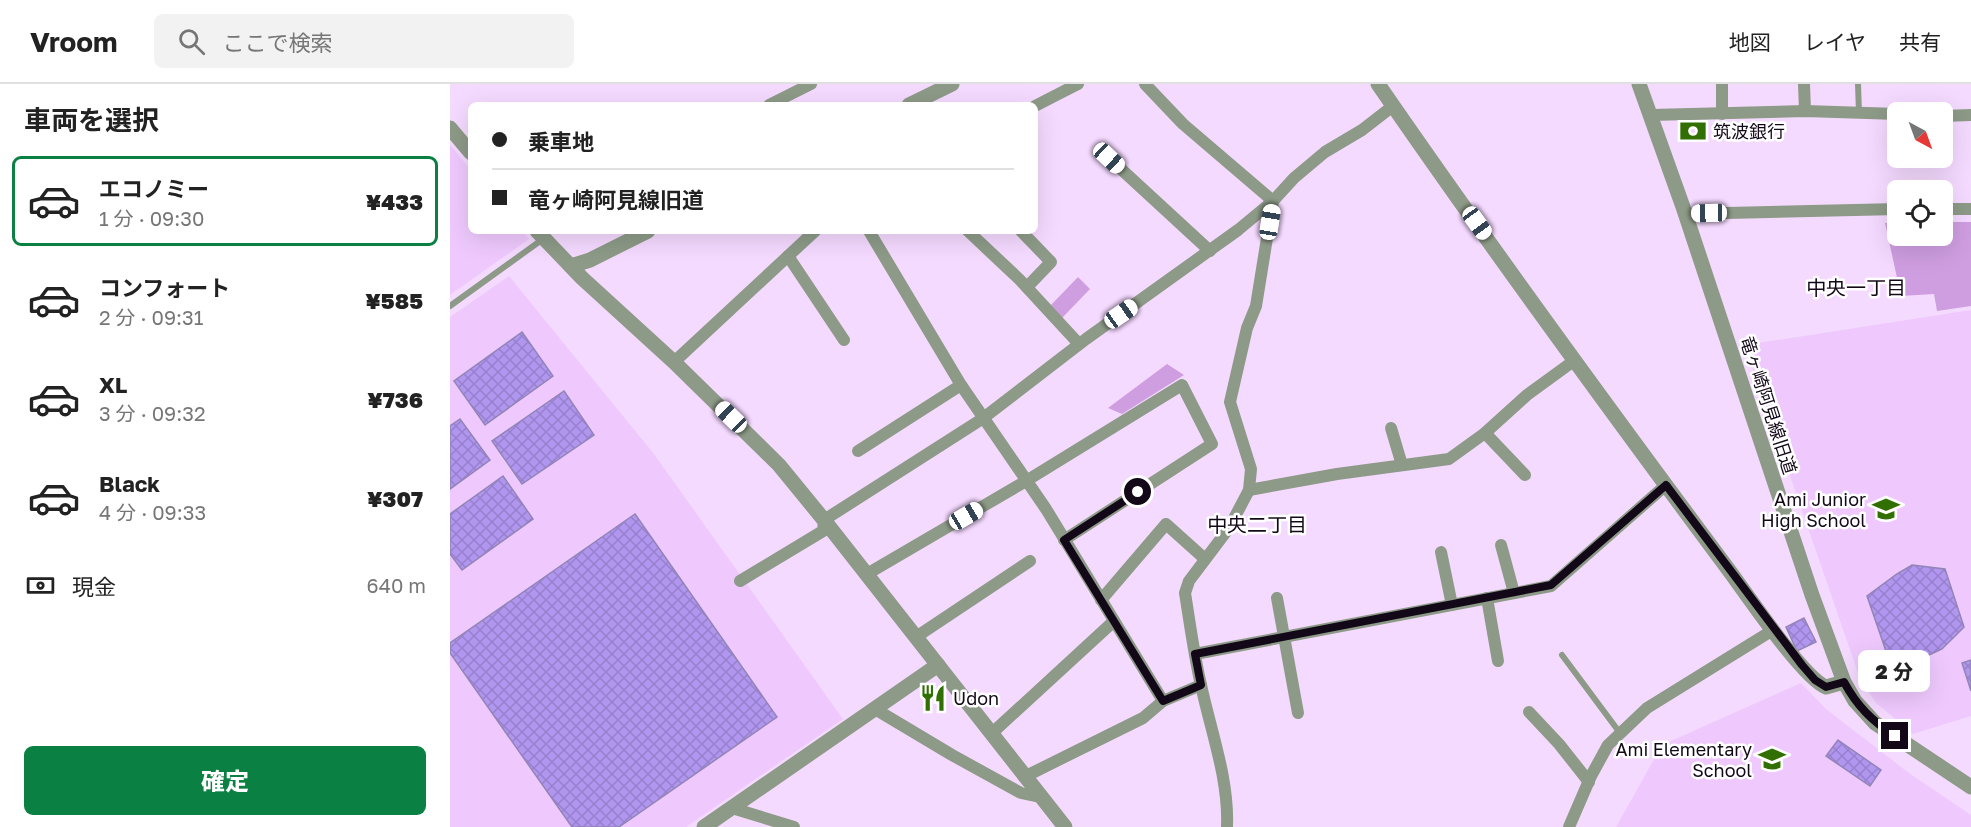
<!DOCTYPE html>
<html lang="ja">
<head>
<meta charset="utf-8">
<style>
  body { margin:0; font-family:"Golos Text","Noto Sans JP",sans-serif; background:#f2f2f2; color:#222; height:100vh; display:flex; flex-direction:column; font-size:22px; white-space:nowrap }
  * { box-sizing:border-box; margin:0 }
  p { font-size:20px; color:#767676 }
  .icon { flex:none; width:33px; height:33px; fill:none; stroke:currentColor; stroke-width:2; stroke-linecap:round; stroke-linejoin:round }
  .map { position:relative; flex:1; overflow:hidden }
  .details { display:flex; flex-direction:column; background:#fff; width:450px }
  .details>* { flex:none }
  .top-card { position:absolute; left:18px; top:18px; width:570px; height:132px; border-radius:9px; box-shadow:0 6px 24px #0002; display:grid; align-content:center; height:132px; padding:0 24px; background:#fff }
  .needle { width:39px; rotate:139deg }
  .buttons { position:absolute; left:1437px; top:18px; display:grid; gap:12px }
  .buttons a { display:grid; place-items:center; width:66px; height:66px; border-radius:9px; background:#fff; box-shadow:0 6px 24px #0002; font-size:30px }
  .end { position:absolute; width:27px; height:27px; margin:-14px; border:8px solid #130817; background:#fff; box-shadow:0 0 0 3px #fff }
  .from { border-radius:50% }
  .bubble { position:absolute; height:42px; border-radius:9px; background:#fff; box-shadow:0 6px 24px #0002; font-size:20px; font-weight:800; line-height:42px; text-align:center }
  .car { position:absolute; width:18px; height:36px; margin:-18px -9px; border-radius:8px; box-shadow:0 0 4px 2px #0007; background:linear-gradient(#fff 24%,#345 0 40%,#fff 0 76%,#345 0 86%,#fff 0) }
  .top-card b { display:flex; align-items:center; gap:21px; height:57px; font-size:22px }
  .top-card b+b { border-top:2px solid #e0e0e0 }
  .top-card i { width:15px; height:15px; background:#222 }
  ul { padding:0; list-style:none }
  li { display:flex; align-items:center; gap:18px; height:90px; margin:0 12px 9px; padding:0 12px; border:3px solid transparent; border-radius:9px }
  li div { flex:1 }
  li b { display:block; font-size:22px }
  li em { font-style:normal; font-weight:800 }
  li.current { border-color:#0b8043 }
  li>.icon { width:54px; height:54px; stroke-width:1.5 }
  h2 { padding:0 24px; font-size:27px; line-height:72px }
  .pay { display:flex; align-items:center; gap:15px; height:66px; padding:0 24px; font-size:22px }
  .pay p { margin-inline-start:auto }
  .primary-button { display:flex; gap:12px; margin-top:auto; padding:12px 24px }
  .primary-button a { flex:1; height:69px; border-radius:9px; background:#0b8043; color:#fff; font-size:24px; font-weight:800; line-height:69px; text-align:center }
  header { display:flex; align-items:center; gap:36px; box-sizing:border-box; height:84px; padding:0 30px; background:#fff; border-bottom:2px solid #e0e0e0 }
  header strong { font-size:28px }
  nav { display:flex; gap:33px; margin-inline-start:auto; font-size:21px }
  .search { width:420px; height:54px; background:#f2f2f2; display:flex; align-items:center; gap:15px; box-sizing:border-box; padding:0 21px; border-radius:9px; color:#767676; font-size:22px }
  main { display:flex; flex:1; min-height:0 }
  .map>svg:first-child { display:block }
  .built { fill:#efc9fe }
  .park { fill:#cf9ee1 }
  .building { fill:url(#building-cross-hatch); stroke:#9285b5; stroke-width:1.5 }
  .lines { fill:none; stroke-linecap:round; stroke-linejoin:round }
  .service { stroke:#8d9a87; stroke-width:6 }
  .minor { stroke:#8d9a87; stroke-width:12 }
  .tertiary { stroke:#8d9a87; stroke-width:15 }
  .route { stroke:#130817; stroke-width:8 }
  .labels { text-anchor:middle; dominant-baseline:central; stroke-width:5; stroke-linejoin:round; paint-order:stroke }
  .poi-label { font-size:18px; fill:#130817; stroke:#fff; text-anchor:start }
  .street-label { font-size:18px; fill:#130817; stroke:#fff }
  .neighbourhood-label { font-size:20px; fill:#130817; stroke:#fff }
</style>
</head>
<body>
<header>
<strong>Vroom</strong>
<div class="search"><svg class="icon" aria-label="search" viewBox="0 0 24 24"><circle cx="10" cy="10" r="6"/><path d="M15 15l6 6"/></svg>ここで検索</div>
<nav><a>地図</a><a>レイヤ</a><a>共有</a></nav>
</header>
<main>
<section class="details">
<h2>車両を選択</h2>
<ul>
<li class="current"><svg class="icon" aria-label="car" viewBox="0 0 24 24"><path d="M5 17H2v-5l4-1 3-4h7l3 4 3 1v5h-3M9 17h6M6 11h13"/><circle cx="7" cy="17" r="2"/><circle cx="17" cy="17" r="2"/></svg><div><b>エコノミー</b><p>1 分 · 09:30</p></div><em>¥433</em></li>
<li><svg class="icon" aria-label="car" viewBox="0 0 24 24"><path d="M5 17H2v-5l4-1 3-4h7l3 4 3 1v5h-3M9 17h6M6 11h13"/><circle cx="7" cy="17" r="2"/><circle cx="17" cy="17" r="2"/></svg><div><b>コンフォート</b><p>2 分 · 09:31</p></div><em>¥585</em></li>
<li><svg class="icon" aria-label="car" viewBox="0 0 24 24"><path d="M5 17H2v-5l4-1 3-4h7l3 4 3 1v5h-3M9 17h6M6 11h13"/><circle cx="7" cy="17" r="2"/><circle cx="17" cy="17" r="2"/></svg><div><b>XL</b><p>3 分 · 09:32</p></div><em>¥736</em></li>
<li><svg class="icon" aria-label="car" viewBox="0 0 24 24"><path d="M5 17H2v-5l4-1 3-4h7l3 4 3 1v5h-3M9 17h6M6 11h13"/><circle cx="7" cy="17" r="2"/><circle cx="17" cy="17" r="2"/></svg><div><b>Black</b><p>4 分 · 09:33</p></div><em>¥307</em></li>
</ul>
<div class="pay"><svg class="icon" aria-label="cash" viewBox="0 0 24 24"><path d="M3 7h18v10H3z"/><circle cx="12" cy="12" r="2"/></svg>現金<p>640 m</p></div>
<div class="primary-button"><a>確定</a></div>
</section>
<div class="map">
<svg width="1521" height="743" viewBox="0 0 1521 743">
  <defs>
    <pattern id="building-cross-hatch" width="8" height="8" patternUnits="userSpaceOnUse" patternTransform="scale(1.5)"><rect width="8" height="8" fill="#b196f0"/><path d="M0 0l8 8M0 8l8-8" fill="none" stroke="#9780cd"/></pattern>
  </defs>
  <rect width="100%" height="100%" fill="#f5daff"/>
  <g class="built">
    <path d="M0 61 21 86V147H72L79 155 0 211Z"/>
    <path d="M59 192 204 370 393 635 236 743H0V233Z"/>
    <path d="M1521 226V632L1463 650 1425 618 1408 589 1295 261Z"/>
    <path d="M1351 599 1376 625 1459 689 1521 731V743H1166L1212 661Z"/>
  </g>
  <g class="park">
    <path d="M1493 138H1521V222L1487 227 1484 210 1451 212 1435 139H1447L1448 152H1492Z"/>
    <path d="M628 193 640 205 612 234 601 221Z"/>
    <path d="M717 280 734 291 672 330 658 324Z"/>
  </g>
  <g class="building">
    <path d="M72 248 103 292 35 341 4 297Z"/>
    <path d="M114 307 144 351 72 400 42 357Z"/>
    <path d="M10 335 40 376 0 405V342Z"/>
    <path d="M53 392 83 435 12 486 0 470V430Z"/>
    <path d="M185 430 327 633 169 743H122L0 569V559Z"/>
    <path d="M1462 481 1495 485 1514 543 1492 565 1477 572 1437 570 1417 512 1447 490Z"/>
    <path d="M1354 534 1366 558 1347 567 1336 543Z"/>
    <path d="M1521 576V607L1512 579Z"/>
    <path d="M1388 656 1431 686 1420 702 1376 672Z"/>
  </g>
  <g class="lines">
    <g class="service">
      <path d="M1408 0 1409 29"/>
      <path d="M0 222 93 155"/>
      <path d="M1112 571 1170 649"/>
    </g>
    <g class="minor">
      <path d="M695 0 733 40 823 117"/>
      <path d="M1272 0V30"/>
      <path d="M1354 0 1355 27"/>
      <path d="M319 21 361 0"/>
      <path d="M585 22 628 0"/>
      <path d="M1201 31 1355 27 1448 30"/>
      <path d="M1492 32 1521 31"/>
      <path d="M659 74 760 167"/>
      <path d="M1492 125H1521"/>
      <path d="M1235 130 1448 125"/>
      <path d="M419 147 511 301 596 425 713 617"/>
      <path d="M518 147 570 196 629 260"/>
      <path d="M571 147 601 178 577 203"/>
      <path d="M338 172 394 256"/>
      <path d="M224 278 365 147"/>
      <path d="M941 344 952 381"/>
      <path d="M1035 349 1075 391"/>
      <path d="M408 367 511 301"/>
      <path d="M799 406 887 390 999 375 1035 349 1077 311 1125 276"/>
      <path d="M1051 461 1064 509"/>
      <path d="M991 468 1002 521"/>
      <path d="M417 490 576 397 732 301 762 360 614 456"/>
      <path d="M290 497 373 447 374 436 532 335 636 255 788 146 823 117 844 94 875 68 912 46 943 22"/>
      <path d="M827 514 848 629"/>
      <path d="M1037 514 1048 577"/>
      <path d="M651 516 716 440 755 475"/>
      <path d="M466 553 580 477"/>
      <path d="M745 570 1101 502 1216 401"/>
      <path d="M425 625 502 671 571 709 590 713"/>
      <path d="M1079 628 1109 660 1139 698"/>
      <path d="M541 650 664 537"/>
      <path d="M574 693 693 634 713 617 751 601"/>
      <path d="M282 724 344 743"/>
      <path d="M777 743C779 695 761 648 751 601 744 571 740 540 735 509L739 497 779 444 799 406 801 385 780 318 797 244 806 222 823 117"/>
      <path d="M1119 743 1141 692 1158 661 1197 624 1323 546"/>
    </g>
    <g class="tertiary">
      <path d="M928 0C1041 164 1159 325 1278 485 1296 509 1353 594 1376 603L1394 598"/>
      <path d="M1189 0 1233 123 1362 511 1394 598 1405 617 1425 639 1521 703"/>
      <path d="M459 21 502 0"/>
      <path d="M0 44 21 69"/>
      <path d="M87 147 132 194 224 278 329 381 374 436 615 743"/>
      <path d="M121 182 140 176 198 147"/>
      <path d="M254 743 488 581"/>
    </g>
  </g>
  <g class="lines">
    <path class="route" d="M688 408 614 456 713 617 751 601 745 570 1101 501 1216 401 1352 581 1365 596 1376 603 1394 598C1407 622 1422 637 1445 652"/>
  </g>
  <defs>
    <symbol id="bank-bare" viewBox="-9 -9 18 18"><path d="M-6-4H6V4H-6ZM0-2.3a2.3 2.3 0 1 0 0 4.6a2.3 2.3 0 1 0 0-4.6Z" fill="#316f02" stroke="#fff" stroke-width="2.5" paint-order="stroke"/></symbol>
    <symbol id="school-bare" viewBox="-9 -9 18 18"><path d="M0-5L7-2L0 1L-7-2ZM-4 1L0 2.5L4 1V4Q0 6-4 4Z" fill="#316f02" stroke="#fff" stroke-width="2.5" paint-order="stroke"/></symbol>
    <symbol id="restaurant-bare" viewBox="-9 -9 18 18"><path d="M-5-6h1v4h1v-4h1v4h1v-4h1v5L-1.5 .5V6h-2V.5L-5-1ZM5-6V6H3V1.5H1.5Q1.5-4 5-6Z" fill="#316f02" stroke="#fff" stroke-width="2.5" paint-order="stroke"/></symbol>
  </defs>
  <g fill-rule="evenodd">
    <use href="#bank-bare" x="1224" y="28" width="38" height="38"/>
    <use href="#school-bare" x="1417" y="406" width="38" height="38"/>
    <use href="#restaurant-bare" x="464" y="595" width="38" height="38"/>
    <use href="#school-bare" x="1303" y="656" width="38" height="38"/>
  </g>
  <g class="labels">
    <g class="poi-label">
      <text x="1263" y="47">筑波銀行</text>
      <text x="1416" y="415" text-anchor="end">Ami Junior<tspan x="1416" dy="21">High School</tspan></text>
      <text x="503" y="614">Udon</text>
      <text x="1302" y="665" text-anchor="end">Ami Elementary<tspan x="1302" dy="21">School</tspan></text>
    </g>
    <g class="street-label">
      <text transform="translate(1319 321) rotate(72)">竜ヶ崎阿見線旧道</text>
    </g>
    <g class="neighbourhood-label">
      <text x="1406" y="203">中央一丁目</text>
      <text x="807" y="440">中央二丁目</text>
    </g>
  </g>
</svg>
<div class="buttons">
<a><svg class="needle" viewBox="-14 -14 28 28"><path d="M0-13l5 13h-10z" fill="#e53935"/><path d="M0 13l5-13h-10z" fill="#767676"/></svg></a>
<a><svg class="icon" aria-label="locate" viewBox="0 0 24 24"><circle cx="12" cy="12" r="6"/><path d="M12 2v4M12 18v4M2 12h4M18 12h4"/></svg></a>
</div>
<i class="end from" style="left:688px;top:408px"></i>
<i class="end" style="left:1445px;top:652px"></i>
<div class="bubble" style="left:1408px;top:566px;width:72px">2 分</div>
<i class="car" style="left:659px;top:74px;rotate:133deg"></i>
<i class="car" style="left:1259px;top:129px;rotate:269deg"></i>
<i class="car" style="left:820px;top:138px;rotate:9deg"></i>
<i class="car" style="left:1027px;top:139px;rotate:144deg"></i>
<i class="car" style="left:671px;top:230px;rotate:55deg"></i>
<i class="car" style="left:281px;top:333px;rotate:314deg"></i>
<i class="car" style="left:516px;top:432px;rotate:60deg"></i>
<div class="top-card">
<b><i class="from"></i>乗車地</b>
<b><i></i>竜ヶ崎阿見線旧道</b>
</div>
</div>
</main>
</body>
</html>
